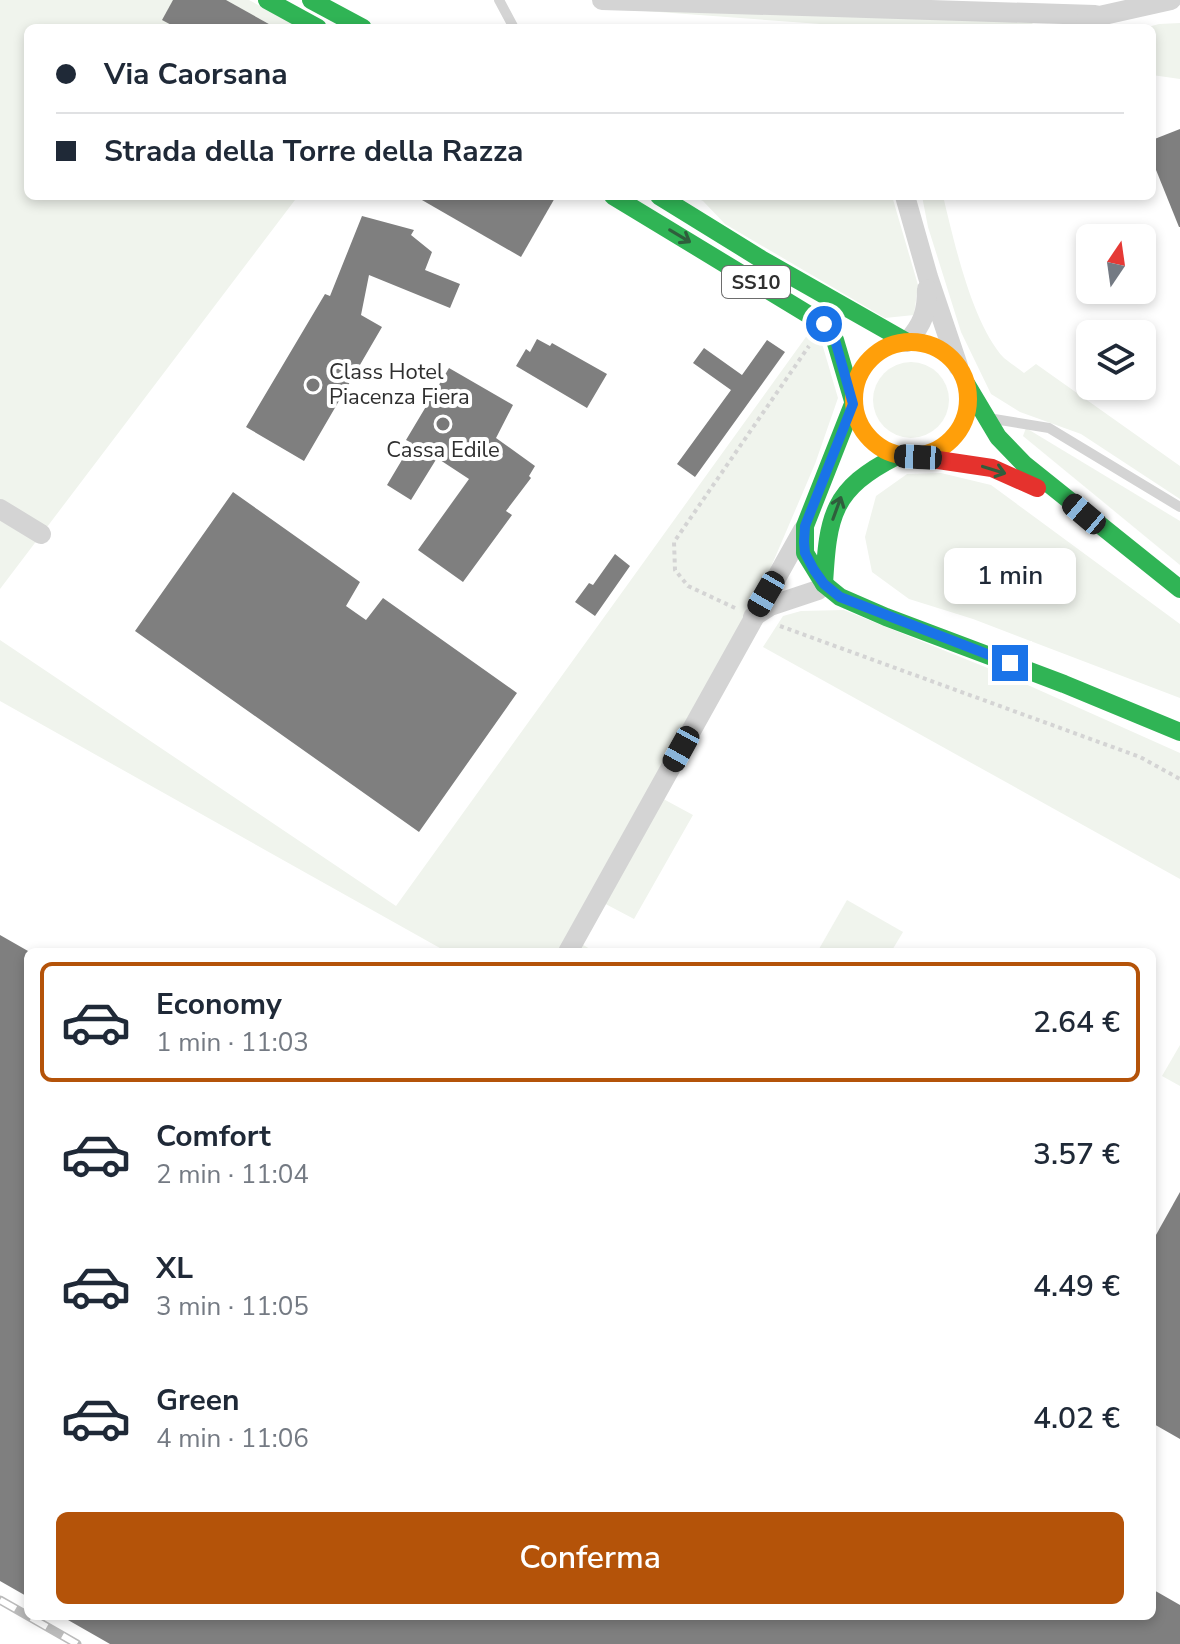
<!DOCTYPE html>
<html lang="it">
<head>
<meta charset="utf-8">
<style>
  body { margin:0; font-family:"Nunito Sans",sans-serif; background:#f6f6f7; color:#1f2937; height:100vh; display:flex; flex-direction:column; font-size:30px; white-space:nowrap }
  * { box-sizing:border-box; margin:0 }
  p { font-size:26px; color:#747a83 }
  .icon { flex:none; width:44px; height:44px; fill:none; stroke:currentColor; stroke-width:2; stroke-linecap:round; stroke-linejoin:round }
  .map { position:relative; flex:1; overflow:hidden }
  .drawer { position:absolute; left:24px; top:948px; width:1132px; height:672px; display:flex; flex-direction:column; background:#fff; border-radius:12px; box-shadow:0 4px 12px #0003 }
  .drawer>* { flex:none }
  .top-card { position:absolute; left:24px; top:24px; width:1132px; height:176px; border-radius:12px; box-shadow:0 4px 12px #0003; display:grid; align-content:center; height:176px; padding:0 32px; background:#fff }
  .needle { width:52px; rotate:13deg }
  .fabs { position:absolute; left:1076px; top:224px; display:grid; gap:16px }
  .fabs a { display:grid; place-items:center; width:80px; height:80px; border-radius:12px; background:#fff; box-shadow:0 4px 12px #0003; font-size:40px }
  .end { position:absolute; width:36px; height:36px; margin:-18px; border:10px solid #1a73e8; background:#fff; box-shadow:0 0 0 4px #fff }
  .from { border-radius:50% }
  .bubble { position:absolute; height:56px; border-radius:12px; background:#fff; box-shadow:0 4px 12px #0003; font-size:26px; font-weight:600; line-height:56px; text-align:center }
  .car { position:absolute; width:24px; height:48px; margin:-24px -12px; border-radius:10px; box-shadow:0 0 6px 2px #0007; background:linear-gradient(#222 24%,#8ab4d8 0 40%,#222 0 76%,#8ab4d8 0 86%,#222 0) }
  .top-card b { display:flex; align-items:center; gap:28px; height:76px; font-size:30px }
  .top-card b+b { border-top:2px solid #e0e1e3 }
  .top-card i { width:20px; height:20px; background:#1f2937 }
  ul { padding:14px 0 0; list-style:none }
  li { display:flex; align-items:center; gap:24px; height:120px; margin:0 16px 12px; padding:0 16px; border:4px solid transparent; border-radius:12px }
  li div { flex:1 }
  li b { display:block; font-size:30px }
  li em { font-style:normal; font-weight:600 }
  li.current { border-color:#b45309 }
  li>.icon { width:72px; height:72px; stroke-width:1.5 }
  .button { display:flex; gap:16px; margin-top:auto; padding:16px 32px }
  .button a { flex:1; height:92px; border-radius:12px; background:#b45309; color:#fff; font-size:32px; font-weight:600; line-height:92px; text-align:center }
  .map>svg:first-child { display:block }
  .green { fill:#f0f4ed }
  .building { fill:#7f7f7f }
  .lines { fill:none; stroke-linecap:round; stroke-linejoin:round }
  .path { stroke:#d4d4d4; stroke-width:4; stroke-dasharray:4 4; stroke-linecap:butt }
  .lane { stroke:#d4d4d4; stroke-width:10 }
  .street { stroke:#d4d4d4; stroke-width:20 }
  .fast { stroke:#30b455; stroke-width:18 }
  .slow { stroke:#ff9f0a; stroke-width:18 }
  .jam { stroke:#e5322d; stroke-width:18 }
  .rail-casing { stroke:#bbb; stroke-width:9 }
  .rail { stroke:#fff; stroke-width:6; stroke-dasharray:18; stroke-linecap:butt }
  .oneway { stroke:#2f5e3c }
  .route { stroke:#1a73e8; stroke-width:10 }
  .poi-dot { fill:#787878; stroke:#fff; stroke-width:3 }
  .labels { text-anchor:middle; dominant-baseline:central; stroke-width:8; stroke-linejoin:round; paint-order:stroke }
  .shield { fill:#fff; stroke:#6d6d6d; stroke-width:2 }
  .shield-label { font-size:20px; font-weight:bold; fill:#2f2f2f }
  .poi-label { font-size:22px; fill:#2f2f2f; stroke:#fff; text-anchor:start }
</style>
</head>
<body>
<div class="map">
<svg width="1180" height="1644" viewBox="0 0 1180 1644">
  <rect width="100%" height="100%" fill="#fff"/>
  <g class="green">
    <path d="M0 0H249L300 28H28V196H298L0 589Z"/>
    <path d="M618 9 1052 13 1024 28H875Z"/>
    <path d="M1180 23V79L1152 75V28H1144L1159 24Z"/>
    <path d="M692 196H892L918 285 914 315 885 318 725 224 703 201Z"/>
    <path d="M922 196H943C954 241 972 324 1004 358 1010 363 1018 368 1024 373L1036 364 1180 466V499L1081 434 1020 412 991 394 961 332 928 227Z"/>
    <path d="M816 323 838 398 815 464 736 649 656 795 693 815 634 919 598 900 575 940 595 952H447L0 701V640L396 906Z"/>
    <circle cx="911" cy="400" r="38"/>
    <path d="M1026 428 1180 521V565L1023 436Z"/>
    <path d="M941 473 991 485 1180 624V698L973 619 909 599 872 572 865 537 876 496 907 474Z"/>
    <path d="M844 610 1010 677 1180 753V879L763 647 783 616 801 611Z"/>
    <path d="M847 900 903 932 891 952H824L819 949Z"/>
    <path d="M1180 1045V1086L1162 1076Z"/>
  </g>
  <g class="building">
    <path d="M173 0H226L276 28H177L162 20Z"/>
    <path d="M1180 129V227H1179L1152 160V140Z"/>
    <path d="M415 196H556L521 257Z"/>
    <path d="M362 216 414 230 411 235 432 252 425 270 460 284 450 308 369 275 361 315 382 327 304 461 246 427 325 294 330 296Z"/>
    <path d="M537 339 550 346 552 343 607 374 587 408 516 366 526 349 530 352Z"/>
    <path d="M767 340 785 352 695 477 677 464 731 390 693 363 704 348 742 375Z"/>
    <path d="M449 368 513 405 496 438 535 466 529 476 531 478 506 511 512 515 463 582 418 550 469 479 437 458 411 500 387 485 412 443 406 440Z"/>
    <path d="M233 492 360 582 346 606 366 620 383 598 517 693 419 832 135 631Z"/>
    <path d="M615 554 630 566 595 616 575 602 589 583 593 585Z"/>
    <path d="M0 935 28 951V1597L0 1581Z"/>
    <path d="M1180 1192V1439L1152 1423V1242Z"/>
    <path d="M1152 1589 1180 1605V1644H110L61 1616H1152Z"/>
  </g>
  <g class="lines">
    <g class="path">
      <path d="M735 608 688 586 675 570 674 542 809 346"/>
      <path d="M780 626 1140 757 1180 779"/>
    </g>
    <g class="lane">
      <path d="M499 0 514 28"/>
      <path d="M994 419 1049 428 1180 507"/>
    </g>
    <g class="street">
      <path d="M602 0 1095 15"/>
      <path d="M1086 19 1171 0"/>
      <path d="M905 196 928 277 958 366"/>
      <path d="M907 342C923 324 927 312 927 289"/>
      <path d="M0 509 41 534"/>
      <path d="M753 617 770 606 818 590 824 584"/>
      <path d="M568 952 803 530"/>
    </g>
    <g class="fast">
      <path d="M267 0 318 28"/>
      <path d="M311 0 363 28"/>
      <path d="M613 196 824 324 835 340 853 401"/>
      <path d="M659 196 761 259 907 342"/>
      <path d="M967 385 998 437 1024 464 1180 589"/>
      <path d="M853 404 805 526V553L824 584 840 597 886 617 1064 684 1180 732"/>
      <path d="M824 584C828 515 832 489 897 456"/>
    </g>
    <circle class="slow" cx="911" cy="399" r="57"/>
    <path class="jam" d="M918 457 992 468 1037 488"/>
    <defs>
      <path id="rail" d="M0 1600 77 1644"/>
    </defs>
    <use href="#rail" class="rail-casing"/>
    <use href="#rail" class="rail"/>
  </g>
  <defs><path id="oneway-shaft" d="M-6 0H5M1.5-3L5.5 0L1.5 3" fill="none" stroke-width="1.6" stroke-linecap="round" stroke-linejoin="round" transform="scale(2)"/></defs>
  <g class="oneway">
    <use href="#oneway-shaft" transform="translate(680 236) rotate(31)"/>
    <use href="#oneway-shaft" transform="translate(994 470) rotate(17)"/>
    <use href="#oneway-shaft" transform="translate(837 508) rotate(-70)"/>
  </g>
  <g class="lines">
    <path class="route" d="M824 324 835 340 853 404 805 526 804 542 805 553 814 570 824 584 840 597 1010 663"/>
  </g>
  <g class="poi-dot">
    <circle cx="313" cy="385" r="8"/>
    <circle cx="443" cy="424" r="8"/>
  </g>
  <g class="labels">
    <rect class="shield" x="722" y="266" width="68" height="32" rx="6"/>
    <g class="shield-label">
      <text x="756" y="282">SS10</text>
    </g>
    <g class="poi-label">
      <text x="329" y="372">Class Hotel<tspan x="329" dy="25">Piacenza Fiera</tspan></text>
      <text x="443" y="450" text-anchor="middle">Cassa Edile</text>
    </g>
  </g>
</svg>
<div class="fabs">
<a><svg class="needle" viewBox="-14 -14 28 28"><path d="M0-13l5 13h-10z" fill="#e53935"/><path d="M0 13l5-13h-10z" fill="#747a83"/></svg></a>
<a><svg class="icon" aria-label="layers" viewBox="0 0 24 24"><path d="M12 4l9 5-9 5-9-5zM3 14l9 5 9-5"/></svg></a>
</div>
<i class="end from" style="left:824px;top:324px"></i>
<i class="end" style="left:1010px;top:663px"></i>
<div class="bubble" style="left:944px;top:548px;width:132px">1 min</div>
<i class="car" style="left:918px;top:457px;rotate:273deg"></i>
<i class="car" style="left:1084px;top:514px;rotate:310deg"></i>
<i class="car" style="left:766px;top:594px;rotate:210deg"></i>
<i class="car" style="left:681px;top:749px;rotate:209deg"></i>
<div class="top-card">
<b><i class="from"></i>Via Caorsana</b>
<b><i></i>Strada della Torre della Razza</b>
</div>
<section class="drawer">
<ul>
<li class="current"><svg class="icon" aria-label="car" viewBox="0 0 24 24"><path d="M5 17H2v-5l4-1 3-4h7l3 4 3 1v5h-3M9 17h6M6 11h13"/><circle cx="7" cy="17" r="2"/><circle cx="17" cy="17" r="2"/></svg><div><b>Economy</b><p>1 min · 11:03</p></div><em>2.64 €</em></li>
<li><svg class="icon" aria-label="car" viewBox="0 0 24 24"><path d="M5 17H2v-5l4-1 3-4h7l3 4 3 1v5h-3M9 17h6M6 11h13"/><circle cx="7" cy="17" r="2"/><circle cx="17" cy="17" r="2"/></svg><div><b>Comfort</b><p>2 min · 11:04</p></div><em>3.57 €</em></li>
<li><svg class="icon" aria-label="car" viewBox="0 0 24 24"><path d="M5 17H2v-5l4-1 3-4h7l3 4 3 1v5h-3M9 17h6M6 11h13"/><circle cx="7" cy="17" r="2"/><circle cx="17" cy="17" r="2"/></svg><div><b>XL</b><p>3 min · 11:05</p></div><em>4.49 €</em></li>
<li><svg class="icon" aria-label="car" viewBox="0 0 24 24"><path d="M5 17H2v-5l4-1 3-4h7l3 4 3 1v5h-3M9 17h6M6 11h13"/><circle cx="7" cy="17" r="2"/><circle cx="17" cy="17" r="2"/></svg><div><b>Green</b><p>4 min · 11:06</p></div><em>4.02 €</em></li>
</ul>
<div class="button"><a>Conferma</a></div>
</section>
</div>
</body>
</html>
